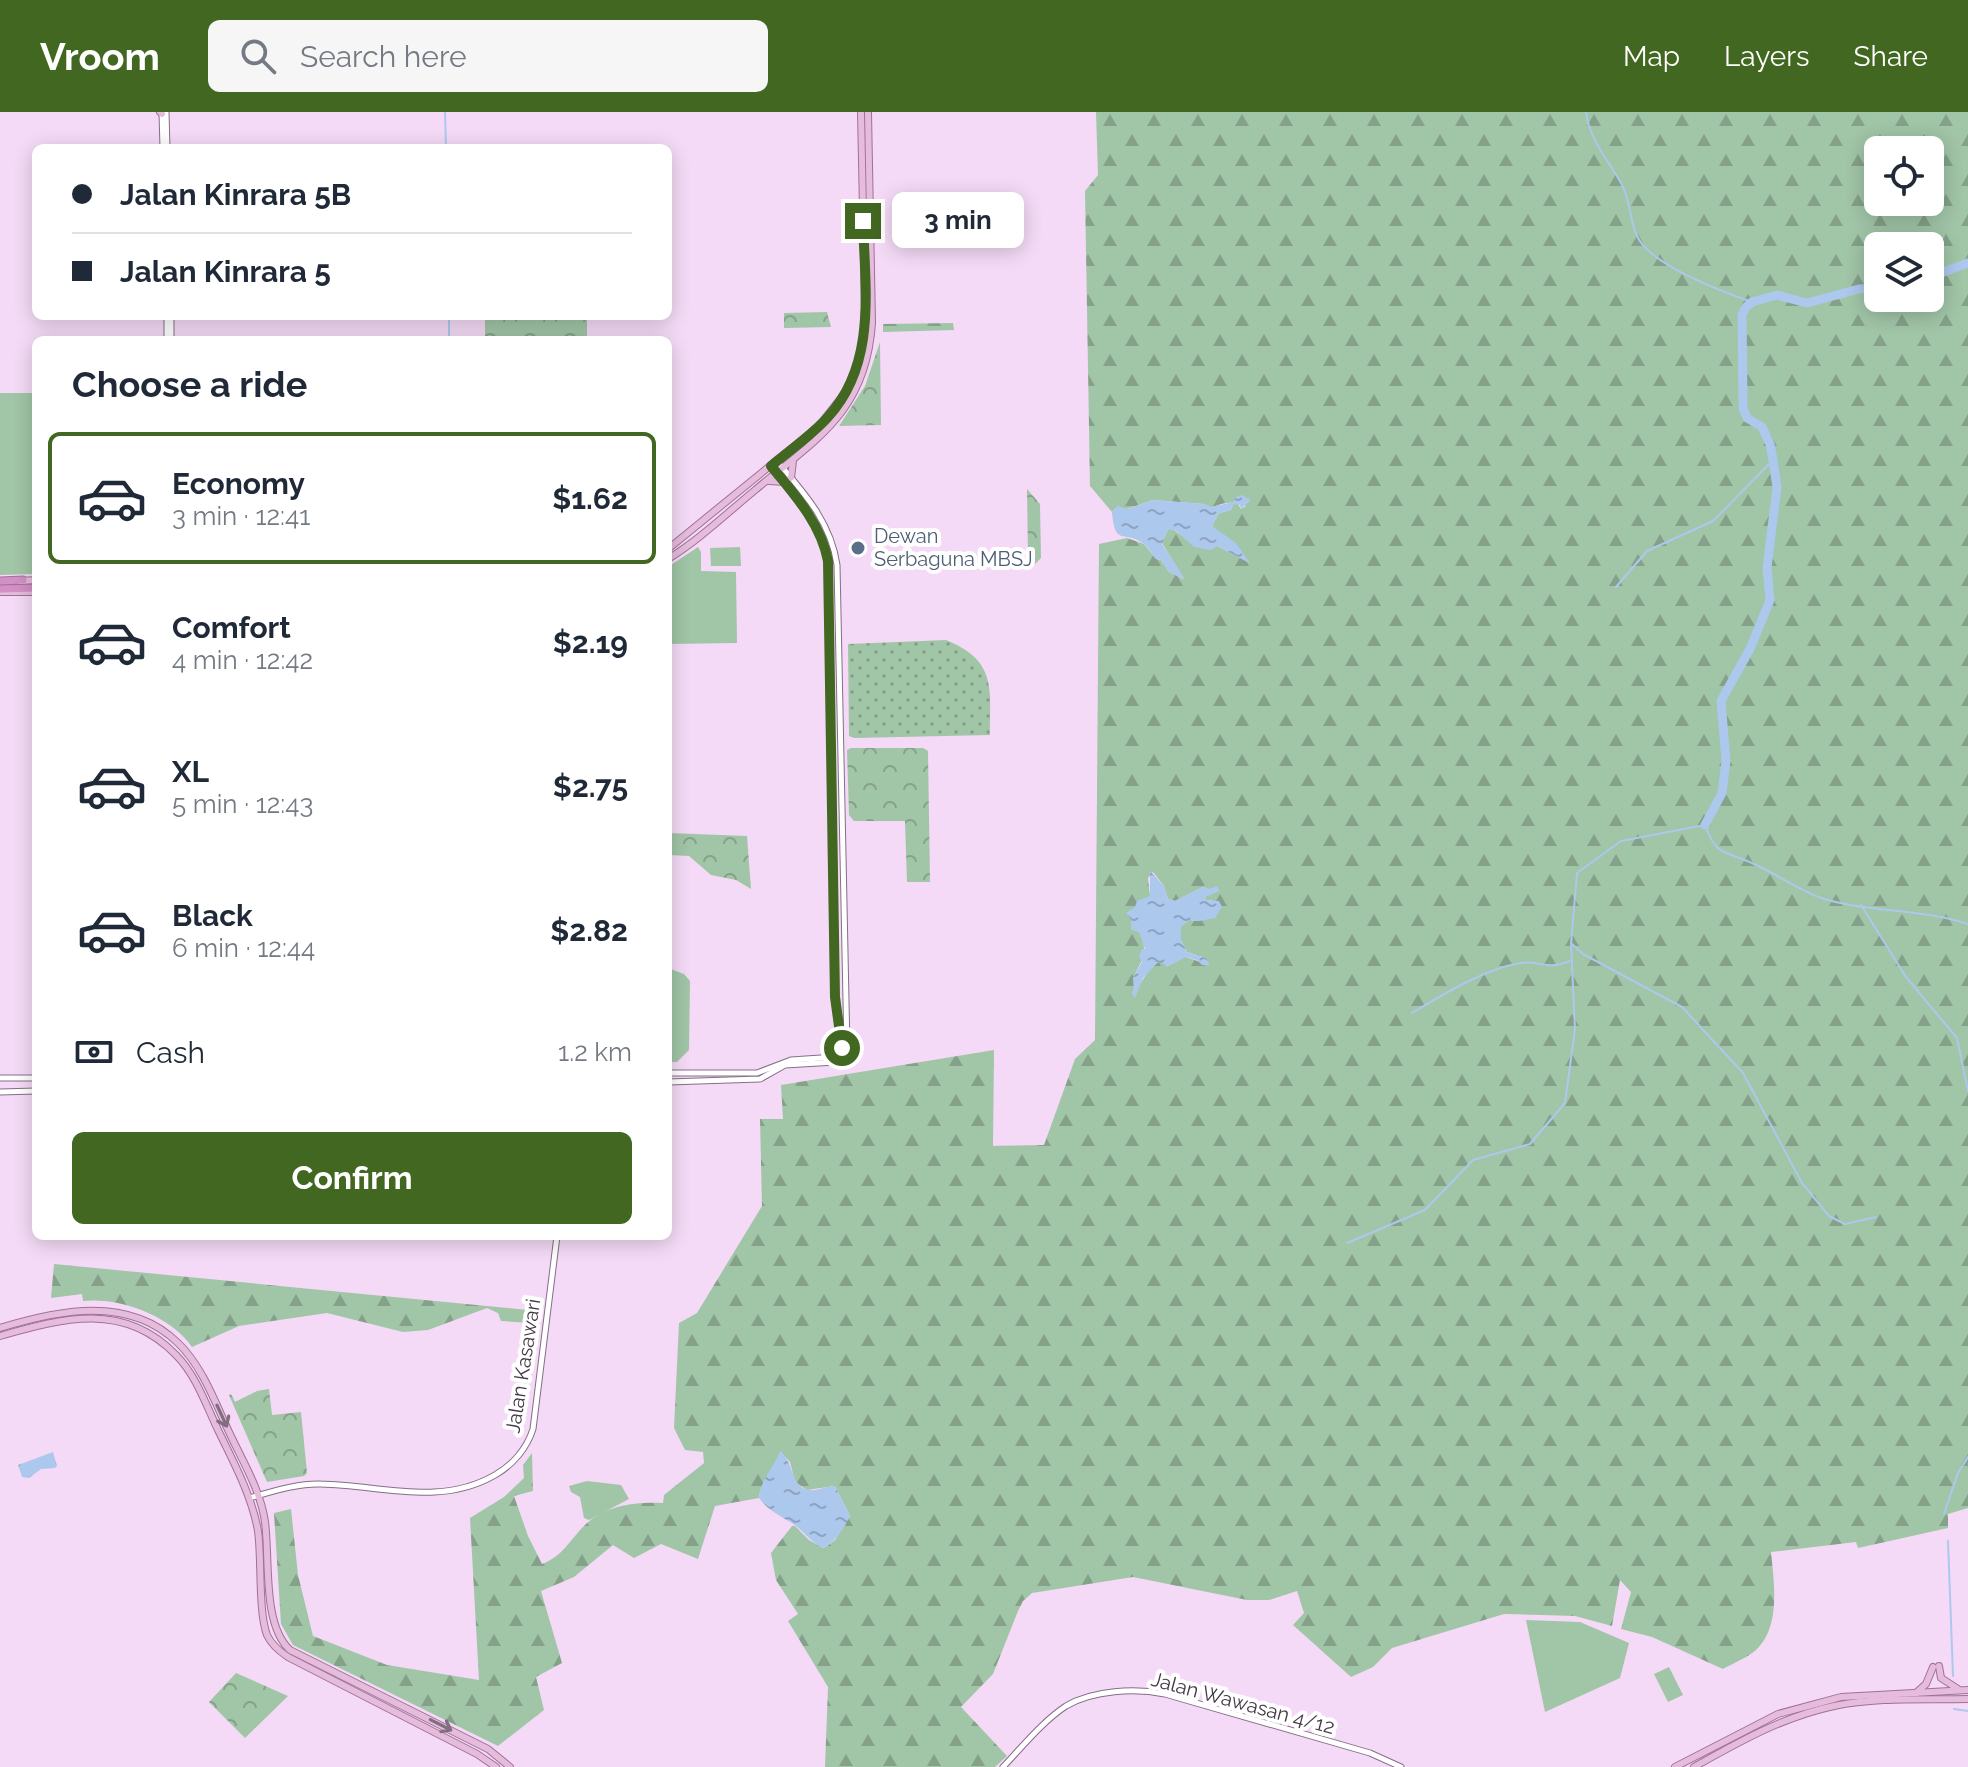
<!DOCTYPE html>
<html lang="en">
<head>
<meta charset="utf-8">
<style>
  body { margin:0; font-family:Raleway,sans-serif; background:#f6f6f7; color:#1f2937; height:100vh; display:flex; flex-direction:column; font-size:30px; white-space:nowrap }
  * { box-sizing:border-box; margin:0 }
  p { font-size:26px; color:#747a83 }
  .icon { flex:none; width:44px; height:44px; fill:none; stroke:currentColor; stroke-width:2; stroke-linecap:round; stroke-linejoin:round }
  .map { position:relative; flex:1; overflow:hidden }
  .drawer { position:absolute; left:32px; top:224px; width:640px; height:904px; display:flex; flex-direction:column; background:#fff; border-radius:12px; box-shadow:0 4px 20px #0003 }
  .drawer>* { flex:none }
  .guide { position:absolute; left:32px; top:32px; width:640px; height:176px; border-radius:12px; box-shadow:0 4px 20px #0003; display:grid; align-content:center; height:176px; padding:0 40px; background:#fff }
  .buttons { position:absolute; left:1864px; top:24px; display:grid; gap:16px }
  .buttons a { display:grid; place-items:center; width:80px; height:80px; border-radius:12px; background:#fff; box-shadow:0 4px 20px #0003; font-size:40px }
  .end { position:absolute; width:36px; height:36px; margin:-18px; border:10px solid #426720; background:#fff; box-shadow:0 0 0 4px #fff }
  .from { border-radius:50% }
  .bubble { position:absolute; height:56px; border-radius:12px; background:#fff; box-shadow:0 4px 20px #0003; font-size:26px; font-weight:700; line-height:56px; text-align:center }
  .guide b { display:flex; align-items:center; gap:28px; height:76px; font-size:30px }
  .guide b+b { border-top:2px solid #e0e1e3 }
  .guide i { width:20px; height:20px; background:#1f2937 }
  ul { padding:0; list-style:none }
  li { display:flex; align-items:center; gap:24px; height:132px; margin:0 16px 12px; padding:0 24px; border:4px solid transparent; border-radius:12px }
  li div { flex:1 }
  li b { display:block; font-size:30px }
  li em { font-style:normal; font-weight:700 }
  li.selected { border-color:#426720 }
  li>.icon { width:72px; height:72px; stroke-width:1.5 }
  h2 { padding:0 40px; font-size:36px; line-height:96px }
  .pay { display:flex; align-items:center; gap:20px; height:88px; padding:0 40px; font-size:30px }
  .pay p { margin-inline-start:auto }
  .button { display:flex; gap:16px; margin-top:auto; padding:16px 40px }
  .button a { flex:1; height:92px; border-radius:12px; background:#426720; color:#fff; font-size:32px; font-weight:700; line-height:92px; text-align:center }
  header { display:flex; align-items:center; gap:48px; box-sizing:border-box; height:112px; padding:0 40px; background:#426720; color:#fff }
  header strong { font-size:38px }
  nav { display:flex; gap:44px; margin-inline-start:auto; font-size:28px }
  .search { width:560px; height:72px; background:#f6f6f7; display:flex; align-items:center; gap:20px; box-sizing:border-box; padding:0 28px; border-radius:12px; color:#747a83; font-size:30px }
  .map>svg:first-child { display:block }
  .grass { fill:url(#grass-dots) }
  .forest { fill:url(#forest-firs); fill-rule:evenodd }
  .park { fill:url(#park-crowns) }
  .pitch { fill:#a1c5a7 }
  .water { fill:url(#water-ripples) }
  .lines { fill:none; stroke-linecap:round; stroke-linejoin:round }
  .stream { stroke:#acc8ed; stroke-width:2 }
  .river { stroke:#acc8ed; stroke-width:9 }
  .minor-casing { stroke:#856e87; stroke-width:7 }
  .major-casing { stroke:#a07198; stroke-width:8 }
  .highway-casing { stroke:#a07198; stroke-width:9 }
  .minor { stroke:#fff; stroke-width:5 }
  .major { stroke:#e5bcdc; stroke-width:6 }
  .highway { stroke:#d390c5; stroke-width:7 }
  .oneway { stroke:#836d80 }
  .route { stroke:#426720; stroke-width:10 }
  .service-dot { fill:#5c6f8a; stroke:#fff; stroke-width:3 }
  .labels { text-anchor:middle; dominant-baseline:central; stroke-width:8; stroke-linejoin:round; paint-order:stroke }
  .service-label { font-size:20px; fill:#4e5e75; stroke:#fff; text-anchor:start }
  .street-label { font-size:20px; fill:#423843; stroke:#fff }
</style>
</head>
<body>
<header>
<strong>Vroom</strong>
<div class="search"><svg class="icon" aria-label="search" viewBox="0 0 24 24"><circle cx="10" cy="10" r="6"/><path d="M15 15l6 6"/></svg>Search here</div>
<nav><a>Map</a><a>Layers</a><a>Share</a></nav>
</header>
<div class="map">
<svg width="1968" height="1655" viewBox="0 0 1968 1655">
  <defs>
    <pattern id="grass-dots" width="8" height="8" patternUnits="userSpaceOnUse" patternTransform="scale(2)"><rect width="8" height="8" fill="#a1c5a7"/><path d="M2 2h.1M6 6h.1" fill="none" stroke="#85a18a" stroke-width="1.8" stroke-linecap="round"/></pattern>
    <pattern id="forest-firs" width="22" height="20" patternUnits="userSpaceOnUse" patternTransform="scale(2)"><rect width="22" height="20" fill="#a1c5a7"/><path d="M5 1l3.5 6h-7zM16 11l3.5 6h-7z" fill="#85a18a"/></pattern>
    <pattern id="park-crowns" width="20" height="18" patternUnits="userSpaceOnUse" patternTransform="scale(2)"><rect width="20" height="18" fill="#a1c5a7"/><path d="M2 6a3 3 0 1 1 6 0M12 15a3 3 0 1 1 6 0" fill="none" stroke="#85a18a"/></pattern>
    <pattern id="water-ripples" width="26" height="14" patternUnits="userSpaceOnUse" patternTransform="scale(2)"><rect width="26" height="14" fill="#acc8ed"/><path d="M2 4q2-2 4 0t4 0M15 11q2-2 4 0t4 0" fill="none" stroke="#8ea3c2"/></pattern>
  </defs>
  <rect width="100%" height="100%" fill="#f4daf6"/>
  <path class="grass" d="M946 528C997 549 990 576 990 623L854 626 849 624 848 532Z"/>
  <g class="forest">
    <path d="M1096 0H1968V1396L1948 1402V1416L1858 1436 1856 1430 1771 1440C1774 1470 1781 1515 1756 1538 1747 1546 1733 1551 1723 1557L1652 1525 1621 1517 1631 1480 1620 1468 1612 1514 1575 1504 1504 1502 1392 1536 1373 1555 1351 1565 1293 1513 1304 1501 1297 1479 1269 1488H1247L1133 1465 1032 1481 1023 1489 1018 1499 993 1562 961 1595 1007 1644 995 1655H825L828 1575 788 1509 798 1502 776 1468 771 1441 792 1414H795L809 1428 823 1436 827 1434 835 1428 850 1404 835 1374 807 1378 795 1370 790 1350 781 1340C775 1353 760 1372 759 1386L715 1394 698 1447 661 1432 634 1446 613 1433 574 1465 541 1479 562 1551 536 1565 544 1598 498 1634 293 1533 281 1512 274 1401 291 1397 298 1463 313 1524 387 1553 479 1568 470 1406 504 1385 524 1366 523 1353 532 1341 533 1379 514 1384 528 1424 542 1452C563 1444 569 1429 584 1414 605 1393 635 1390 663 1391L664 1383 704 1351 703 1340 685 1338 674 1316 679 1211 697 1201 762 1094 760 1007H783L781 973 994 938 993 1034 1044 1033 1075 947 1095 928 1099 432 1127 426 1144 432 1156 447 1161 448 1169 460 1184 467 1162 431 1168 418H1174L1182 424 1217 434 1248 450 1212 414 1219 401 1231 398 1233 392H1238L1241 397 1246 394C1232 389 1224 390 1211 396L1204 392 1153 388 1127 397 1117 395 1112 400 1090 374 1085 79 1098 63ZM1878 38H1930V90H1878ZM1878 134H1930V186H1878ZM1153 760 1164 774 1168 787 1175 789 1203 775 1209 777 1205 785 1206 788H1212L1199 809 1189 808 1181 814V828L1187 840 1206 846 1209 853 1186 845 1157 851 1149 858 1137 877 1134 875C1131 853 1154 849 1139 820L1131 817C1131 802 1137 791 1150 784L1148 766Z"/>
    <path d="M953 211 954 218 883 220V212Z"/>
    <path d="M54 1152 538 1199 537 1216 530 1215V1211L501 1209 498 1201 487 1196 428 1218 403 1220 327 1201 239 1214 192 1235C171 1204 120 1185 83 1189L82 1182 51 1186Z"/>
  </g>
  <g class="park">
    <path d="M827 200 831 215 784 216V201Z"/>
    <rect x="485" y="204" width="102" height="24"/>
    <path d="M880 230 881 313 839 314 865 274Z"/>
    <path d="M1027 377 1040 392 1041 446 1035 452 1029 449 1028 445Z"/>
    <path d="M851 636H923L928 639 930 770H907L905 709H854L849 703 847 638Z"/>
    <path d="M669 721 747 724 751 777 736 768 711 763 689 744 669 743Z"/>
    <path d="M269 1277 272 1303 301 1300 307 1361 304 1364 267 1370 229 1283 231 1282 235 1290 257 1279Z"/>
    <path d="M236 1561 288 1584 245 1626 209 1590Z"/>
  </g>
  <g class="pitch">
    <path d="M0 281H36V462L0 463Z"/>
    <path d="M698 435 701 440V459L736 460 737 531 668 532V455Z"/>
    <path d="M740 435 741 454H711L710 436Z"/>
    <path d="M668 856 684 862 690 869 689 938 677 950H668Z"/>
    <path d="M587 1369 621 1373 629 1387 589 1408 584 1406 580 1385 571 1380 569 1374Z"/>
    <path d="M1526 1508 1580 1510 1629 1531 1620 1566 1545 1600Z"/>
    <path d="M1669 1555 1683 1583 1668 1590 1654 1562Z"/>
  </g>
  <g class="water">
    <path d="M1241 383 1251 388 1241 397 1240 393 1234 392 1231 398 1219 401 1212 414 1236 431 1250 451 1217 434 1211 438 1194 435 1175 418H1168L1162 432 1185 467 1169 460 1161 448 1156 447C1152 443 1148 435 1144 432 1124 417 1115 436 1112 400L1117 394 1128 397 1153 388 1205 392 1211 395 1233 390 1236 385Z"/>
    <path d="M1150 759 1164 774 1168 787 1175 789 1203 775 1209 777 1217 774 1220 779 1205 785 1206 788 1219 789 1222 795 1215 806 1199 809 1189 808 1181 815V828L1187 840 1206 846 1210 853H1202L1197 848 1186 845 1167 855 1163 851H1157L1143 866 1135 886 1132 882 1134 875 1133 866 1142 850 1139 845 1142 837H1145L1139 820 1131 817V807L1126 801 1135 795 1137 789 1150 784Z"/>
    <path d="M780 1339C795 1351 790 1375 809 1378 818 1379 826 1374 835 1374L850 1404C844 1417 835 1430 823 1436 811 1430 806 1422 796 1414 784 1405 770 1401 759 1386 760 1368 774 1356 780 1339Z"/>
    <path d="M53 1340 57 1354 55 1356 41 1357 29 1366 22 1365 18 1353Z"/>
  </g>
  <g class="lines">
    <g class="stream">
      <path d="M445 0 446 36"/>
      <path d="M1586 0C1589 27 1608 48 1621 71 1631 88 1629 107 1637 124 1650 153 1723 180 1752 190"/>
      <path d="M449 204V228"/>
      <path d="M1616 475 1647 439 1713 409 1773 348"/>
      <path d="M1861 793 1906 865 1957 926 1968 979"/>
      <path d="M1572 832 1583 842 1682 895 1743 961 1802 1071 1829 1104 1845 1112 1876 1105"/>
      <path d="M1412 901C1444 882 1484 857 1521 851 1541 848 1545 859 1570 849"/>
      <path d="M1347 1131 1425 1098 1473 1048 1530 1032 1565 991 1575 917 1571 832 1577 761 1621 729 1705 713C1717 746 1725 738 1754 752 1777 762 1798 778 1821 786 1868 801 1921 796 1968 812"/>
      <path d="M1944 1402 1958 1361 1968 1345"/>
      <path d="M1948 1429 1953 1564"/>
      <path d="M1954 1597 1968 1599"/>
    </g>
    <g class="river">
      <path d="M1930 165 1968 151"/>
      <path d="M1705 713 1722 681 1726 649 1721 589 1750 537 1770 488 1767 456 1777 375 1773 348 1770 332 1762 315 1747 306 1743 296 1742 203 1746 195 1752 190 1777 183 1807 191 1859 177 1878 176"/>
    </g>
    <defs>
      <g id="minor">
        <path d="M166 0 167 36"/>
        <path d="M162 1 163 36"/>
        <path d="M167 204V228"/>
        <path d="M171 204V228"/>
        <path d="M668 961H757L791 948 836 945 842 936 835 885 828 449C821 412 795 382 771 354"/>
        <path d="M0 966H36"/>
        <path d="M668 970 760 967 785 953 836 950 845 943 847 937 837 453C831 410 804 381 777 349"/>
        <path d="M0 980 36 979"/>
        <path d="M249 1386C271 1380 298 1371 321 1372 381 1373 440 1395 495 1363 513 1353 527 1336 533 1317L557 1124"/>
        <path d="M1003 1655C1022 1635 1043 1609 1066 1594 1093 1578 1135 1576 1165 1582L1370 1641 1401 1655"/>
      </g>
      <g id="major">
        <path d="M160 0 162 2"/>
        <path d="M791 366 793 349"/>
        <path d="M769 369 784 370"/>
        <path d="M668 437 819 314 848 277 862 243 865 197 861 0"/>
        <path d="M668 447C699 428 726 402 754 379 816 327 866 301 872 211L868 0"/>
        <path d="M20 469 36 468"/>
        <path d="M0 480H36"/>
        <path d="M0 1216C58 1198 129 1183 178 1231 202 1254 215 1290 229 1320 242 1348 261 1379 265 1410 270 1446 262 1513 290 1538L488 1637 510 1655"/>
        <path d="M0 1224C63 1206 124 1189 176 1243 196 1263 206 1293 218 1318 233 1349 252 1384 258 1419 262 1447 258 1499 267 1523 271 1532 279 1539 288 1545L477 1642 496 1655"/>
        <path d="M1939 1554 1941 1566 1958 1577"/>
        <path d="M1916 1581 1926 1572 1933 1555"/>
        <path d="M1675 1655 1778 1602 1841 1585 1968 1578"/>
        <path d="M1694 1655C1739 1630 1782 1605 1834 1594 1877 1585 1924 1588 1968 1587"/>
      </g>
      <g id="highway">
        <path d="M0 469 23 468"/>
        <path d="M0 477 36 476"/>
      </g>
    </defs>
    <use href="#minor" class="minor-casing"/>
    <use href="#major" class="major-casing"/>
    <use href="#highway" class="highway-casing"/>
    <use href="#minor" class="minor"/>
    <use href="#major" class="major"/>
    <use href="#highway" class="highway"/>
  </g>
  <defs><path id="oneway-shaft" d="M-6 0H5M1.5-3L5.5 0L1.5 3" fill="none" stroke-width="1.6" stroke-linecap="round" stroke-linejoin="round" transform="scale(2)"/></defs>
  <g class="oneway">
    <use href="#oneway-shaft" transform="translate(222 1304) rotate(65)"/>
    <use href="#oneway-shaft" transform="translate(441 1613) rotate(27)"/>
  </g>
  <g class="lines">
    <path class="route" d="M842 936 835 885 828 449C821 412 795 383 771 354 790 338 812 323 828 305 877 251 865 177 863 109"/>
  </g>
  <circle class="service-dot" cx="858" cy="436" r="8"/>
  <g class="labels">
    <g class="service-label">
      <text x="874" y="424">Dewan<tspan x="874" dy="23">Serbaguna MBSJ</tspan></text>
    </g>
    <g class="street-label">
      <text transform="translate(523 1254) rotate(-81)">Jalan Kasawari</text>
      <text transform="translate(1243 1591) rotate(15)">Jalan Wawasan 4/12</text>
    </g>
  </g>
</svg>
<div class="buttons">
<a><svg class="icon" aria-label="locate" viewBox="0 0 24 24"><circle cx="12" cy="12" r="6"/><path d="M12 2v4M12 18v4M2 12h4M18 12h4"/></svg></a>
<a><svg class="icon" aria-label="layers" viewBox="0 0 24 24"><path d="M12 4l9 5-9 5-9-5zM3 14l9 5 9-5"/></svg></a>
</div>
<i class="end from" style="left:842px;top:936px"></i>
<i class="end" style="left:863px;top:109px"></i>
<div class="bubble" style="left:892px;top:80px;width:132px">3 min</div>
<div class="guide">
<b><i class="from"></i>Jalan Kinrara 5B</b>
<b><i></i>Jalan Kinrara 5</b>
</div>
<section class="drawer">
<h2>Choose a ride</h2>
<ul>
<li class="selected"><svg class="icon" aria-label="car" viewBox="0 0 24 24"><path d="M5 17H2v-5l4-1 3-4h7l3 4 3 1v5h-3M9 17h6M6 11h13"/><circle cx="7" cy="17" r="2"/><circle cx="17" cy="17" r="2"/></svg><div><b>Economy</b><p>3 min · 12:41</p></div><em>$1.62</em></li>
<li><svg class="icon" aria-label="car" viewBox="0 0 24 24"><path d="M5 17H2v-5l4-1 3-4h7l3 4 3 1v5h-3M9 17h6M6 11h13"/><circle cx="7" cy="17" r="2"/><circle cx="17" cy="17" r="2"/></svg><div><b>Comfort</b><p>4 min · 12:42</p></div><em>$2.19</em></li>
<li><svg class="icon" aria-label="car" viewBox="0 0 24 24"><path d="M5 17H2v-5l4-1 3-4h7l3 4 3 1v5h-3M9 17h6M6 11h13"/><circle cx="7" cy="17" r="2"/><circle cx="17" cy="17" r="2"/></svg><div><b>XL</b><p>5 min · 12:43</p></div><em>$2.75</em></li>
<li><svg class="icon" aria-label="car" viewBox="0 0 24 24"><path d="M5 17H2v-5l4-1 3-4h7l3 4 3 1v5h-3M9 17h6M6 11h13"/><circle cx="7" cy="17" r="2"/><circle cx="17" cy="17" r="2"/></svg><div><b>Black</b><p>6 min · 12:44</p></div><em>$2.82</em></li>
</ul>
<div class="pay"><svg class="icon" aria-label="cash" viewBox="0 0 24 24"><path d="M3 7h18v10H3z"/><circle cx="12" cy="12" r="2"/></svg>Cash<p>1.2 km</p></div>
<div class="button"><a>Confirm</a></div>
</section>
</div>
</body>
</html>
